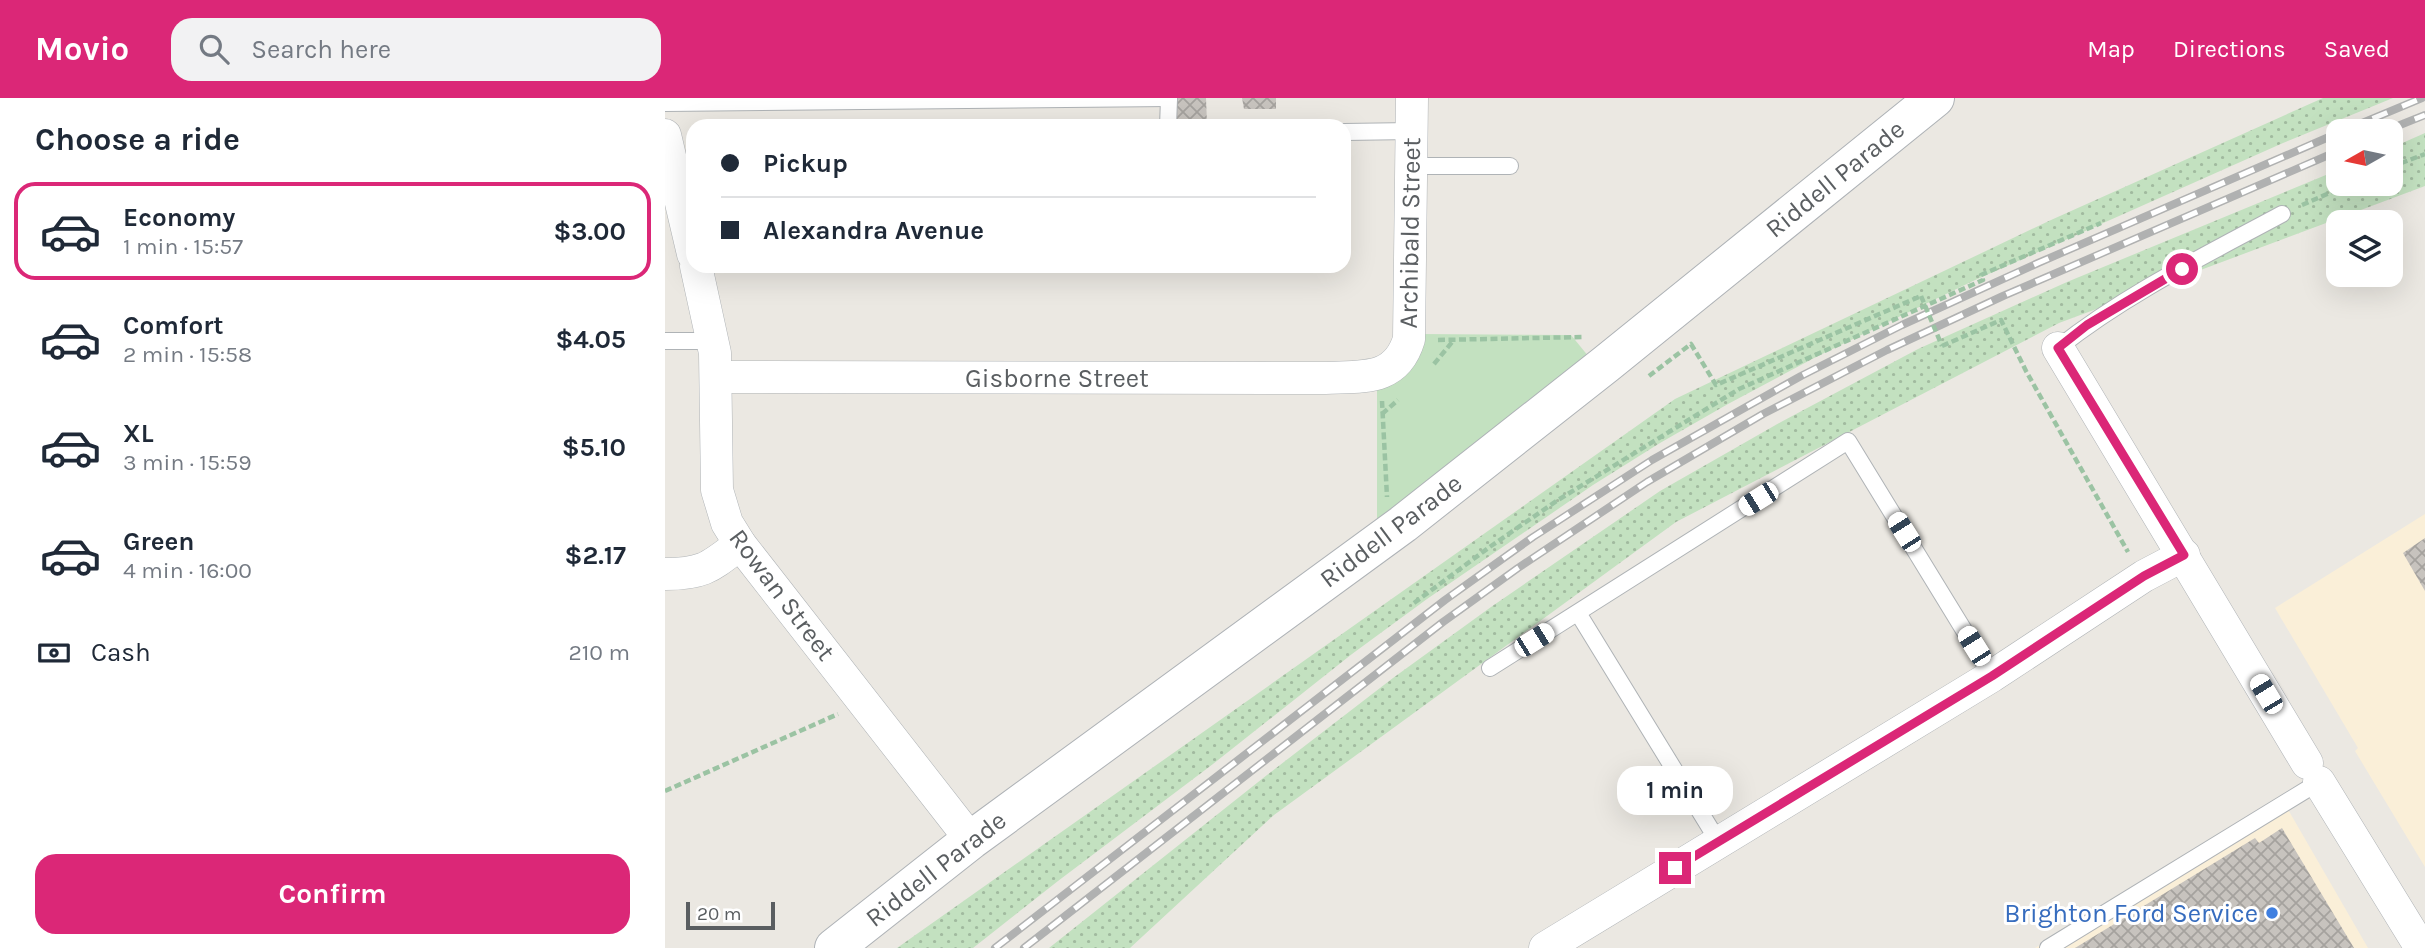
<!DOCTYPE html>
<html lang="en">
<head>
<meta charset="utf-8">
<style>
  body { margin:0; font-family:Karla,sans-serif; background:#f2f2f3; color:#1f2937; height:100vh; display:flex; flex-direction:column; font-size:26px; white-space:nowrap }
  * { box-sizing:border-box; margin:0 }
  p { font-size:23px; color:#747a83 }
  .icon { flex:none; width:38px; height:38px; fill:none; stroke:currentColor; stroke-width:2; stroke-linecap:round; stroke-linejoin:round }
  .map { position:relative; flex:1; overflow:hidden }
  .details { display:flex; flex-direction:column; background:#fff; width:665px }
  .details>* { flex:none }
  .top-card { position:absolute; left:21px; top:21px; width:665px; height:154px; border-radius:21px; box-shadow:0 7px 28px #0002; display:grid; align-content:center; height:154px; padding:0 35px; background:#fff }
  .needle { width:46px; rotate:261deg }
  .fabs { position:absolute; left:1661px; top:21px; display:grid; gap:14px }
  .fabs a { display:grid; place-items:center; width:77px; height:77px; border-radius:14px; background:#fff; box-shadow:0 7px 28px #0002; font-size:35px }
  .scale { position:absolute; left:21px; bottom:18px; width:89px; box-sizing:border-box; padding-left:7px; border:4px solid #5a5e61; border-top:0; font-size:19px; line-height:24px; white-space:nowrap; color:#5a5e61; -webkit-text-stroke:5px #fff; paint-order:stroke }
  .end { position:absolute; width:32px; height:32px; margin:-16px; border:9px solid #db2777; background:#fff; box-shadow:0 0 0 4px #fff }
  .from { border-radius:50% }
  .bubble { position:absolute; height:49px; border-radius:21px; background:#fff; box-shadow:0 7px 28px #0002; font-size:23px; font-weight:700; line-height:49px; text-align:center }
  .car { position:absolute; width:21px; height:42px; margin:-21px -10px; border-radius:9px; box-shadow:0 0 5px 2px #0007; background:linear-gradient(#fff 24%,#345 0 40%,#fff 0 76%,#345 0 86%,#fff 0) }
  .top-card b { display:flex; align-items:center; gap:24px; height:66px; font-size:26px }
  .top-card b+b { border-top:2px solid #e0e1e3 }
  .top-card i { width:18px; height:18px; background:#1f2937 }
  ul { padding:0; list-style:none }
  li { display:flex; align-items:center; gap:21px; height:98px; margin:0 14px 10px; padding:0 21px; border:4px solid transparent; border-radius:21px }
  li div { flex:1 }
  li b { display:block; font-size:26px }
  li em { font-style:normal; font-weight:700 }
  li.selected { border-color:#db2777 }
  li>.icon { width:63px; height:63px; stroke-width:1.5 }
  h2 { padding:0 35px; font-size:32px; line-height:84px }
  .pay { display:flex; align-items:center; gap:18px; height:77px; padding:0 35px; font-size:26px }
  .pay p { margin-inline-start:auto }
  .action { display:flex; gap:14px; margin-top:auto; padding:14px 35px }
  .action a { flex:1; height:80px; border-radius:21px; background:#db2777; color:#fff; font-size:28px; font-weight:700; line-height:80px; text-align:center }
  header { display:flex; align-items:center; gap:42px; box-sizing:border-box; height:98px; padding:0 35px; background:#db2777; color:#fff }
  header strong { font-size:33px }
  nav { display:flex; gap:38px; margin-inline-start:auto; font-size:24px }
  .search { width:490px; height:63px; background:#f2f2f3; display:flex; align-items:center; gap:18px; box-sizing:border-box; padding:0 24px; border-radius:21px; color:#747a83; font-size:26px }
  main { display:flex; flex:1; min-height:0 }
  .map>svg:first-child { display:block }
  .commercial { fill:#faefd8 }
  .grass { fill:url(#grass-dots) }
  .park { fill:#c3e1c0 }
  .building { fill:url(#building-cross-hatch) }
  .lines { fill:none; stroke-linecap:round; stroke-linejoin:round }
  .lane-casing { stroke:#afb3b6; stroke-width:18 }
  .street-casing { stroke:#afb3b6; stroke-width:33 }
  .secondary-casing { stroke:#aeb2b6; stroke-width:40 }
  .path { stroke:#9bc3a3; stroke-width:4.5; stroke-dasharray:7 3.5; stroke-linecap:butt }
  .lane { stroke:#fff; stroke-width:16 }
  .street { stroke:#fff; stroke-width:32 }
  .secondary { stroke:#fff; stroke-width:38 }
  .rail-casing { stroke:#b0b1b1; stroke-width:8 }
  .rail { stroke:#fff; stroke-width:5; stroke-dasharray:16; stroke-linecap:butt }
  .path-bridge { stroke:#9bc3a3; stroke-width:4.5; stroke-dasharray:7 3.5; stroke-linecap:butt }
  .route { stroke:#db2777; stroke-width:9 }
  .shop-dot { fill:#3f7fe0; stroke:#fff; stroke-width:2.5 }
  .labels { text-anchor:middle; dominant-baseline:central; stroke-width:6; stroke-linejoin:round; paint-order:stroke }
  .street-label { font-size:26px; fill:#5a5e61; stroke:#fff }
  .shop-label { font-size:26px; fill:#366cbe; stroke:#fff; text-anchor:end }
</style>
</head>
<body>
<header>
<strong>Movio</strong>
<div class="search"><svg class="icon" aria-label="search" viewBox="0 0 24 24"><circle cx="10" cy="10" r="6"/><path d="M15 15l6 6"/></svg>Search here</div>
<nav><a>Map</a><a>Directions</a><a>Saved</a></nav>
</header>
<main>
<section class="details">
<h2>Choose a ride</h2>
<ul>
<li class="selected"><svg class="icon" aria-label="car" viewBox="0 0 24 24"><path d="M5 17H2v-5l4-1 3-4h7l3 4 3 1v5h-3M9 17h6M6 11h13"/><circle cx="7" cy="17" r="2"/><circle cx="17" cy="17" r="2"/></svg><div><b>Economy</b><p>1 min · 15:57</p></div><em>$3.00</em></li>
<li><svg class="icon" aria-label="car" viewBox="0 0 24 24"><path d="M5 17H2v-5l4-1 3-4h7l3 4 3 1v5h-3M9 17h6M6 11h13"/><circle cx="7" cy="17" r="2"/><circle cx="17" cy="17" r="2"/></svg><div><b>Comfort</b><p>2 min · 15:58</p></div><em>$4.05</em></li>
<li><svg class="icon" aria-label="car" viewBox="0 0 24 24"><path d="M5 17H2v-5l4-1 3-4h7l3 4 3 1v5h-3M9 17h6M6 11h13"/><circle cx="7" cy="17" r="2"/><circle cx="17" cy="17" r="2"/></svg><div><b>XL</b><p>3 min · 15:59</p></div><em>$5.10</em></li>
<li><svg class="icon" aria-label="car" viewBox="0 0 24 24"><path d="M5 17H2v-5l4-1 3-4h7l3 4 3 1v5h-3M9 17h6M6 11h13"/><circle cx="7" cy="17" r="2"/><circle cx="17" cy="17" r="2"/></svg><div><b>Green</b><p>4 min · 16:00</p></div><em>$2.17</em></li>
</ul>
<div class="pay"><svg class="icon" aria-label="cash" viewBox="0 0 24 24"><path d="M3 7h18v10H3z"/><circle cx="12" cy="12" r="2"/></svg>Cash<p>210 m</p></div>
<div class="action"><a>Confirm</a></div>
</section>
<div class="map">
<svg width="1760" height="850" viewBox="0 0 1760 850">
  <defs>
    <pattern id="grass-dots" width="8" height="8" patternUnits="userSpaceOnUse" patternTransform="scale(1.75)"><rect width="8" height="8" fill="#c3e1c0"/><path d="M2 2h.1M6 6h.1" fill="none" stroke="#a1ba9f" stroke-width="1.8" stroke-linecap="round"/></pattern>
    <pattern id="building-cross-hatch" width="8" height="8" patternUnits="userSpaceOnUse" patternTransform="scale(1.75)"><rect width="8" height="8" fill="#c7c3be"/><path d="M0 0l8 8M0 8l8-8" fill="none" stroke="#a5a29e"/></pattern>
  </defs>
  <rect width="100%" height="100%" fill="#ebe8e2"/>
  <g class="commercial">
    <path d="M1760 416V769L1690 653 1693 650 1610 510Z"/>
    <path d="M1617 701 1703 850H1370Z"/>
  </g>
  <g class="grass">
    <path d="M1658 0H1728L1618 45 1308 183 1151 259 1063 306 995 345 928 387 762 501 687 556 548 666 393 783 308 850H232L1010 301 1386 122Z"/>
    <path d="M1760 35V88L1394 225 1011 424 609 717 465 850H384L602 677 728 580 826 509 995 393 1116 324 1253 251 1402 184 1673 72V86H1726V50Z"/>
  </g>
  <path class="park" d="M754 236 906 237 924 259 712 431V287Z"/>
  <g class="building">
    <path d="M512 0H541L542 26H512Z"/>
    <path d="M577 0H611V11H579Z"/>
    <path d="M1760 440V493L1738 455Z"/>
    <path d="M1617 730 1689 850H1410L1590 740 1594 745Z"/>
  </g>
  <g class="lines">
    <defs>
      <g id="lane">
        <path d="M0 5 504 0"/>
        <path d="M503 28 504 1"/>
        <path d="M679 34 747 33"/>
        <path d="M747 68H845"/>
        <path d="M0 243H48"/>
        <path d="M1393 250C1461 196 1541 157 1617 116"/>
        <path d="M913 515 1053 743"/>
        <path d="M825 570 1183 343 1327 578"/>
        <path d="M1383 850 1654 684"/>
      </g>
      <g id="street">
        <path d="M0 37 28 156"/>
        <path d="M31 168 50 255 52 392 62 425 75 446 306 742"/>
        <path d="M1393 250 1642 665"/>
        <path d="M51 279 660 280C697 278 731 284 744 241L747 0"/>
        <path d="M0 476C39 476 45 469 75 446"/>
        <path d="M1654 684 1756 850"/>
        <path d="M880 850 1327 578 1479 478 1519 457"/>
      </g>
      <path id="secondary" d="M169 850 306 742 738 426 941 266 1270 0"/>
    </defs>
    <use href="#lane" class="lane-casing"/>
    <use href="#street" class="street-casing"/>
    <use href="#secondary" class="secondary-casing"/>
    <g class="path">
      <path d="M1726 69 1760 56"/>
      <path d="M1637 107 1685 86"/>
      <path d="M773 242 918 239"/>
      <path d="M1277 248 1336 222 1361 273 1463 454"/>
      <path d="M769 266 788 243"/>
      <path d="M984 278 1026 246 1051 287 1256 198"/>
      <path d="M717 303 722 399"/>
      <path d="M717 316 733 302"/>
      <path d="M749 505 826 448 893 402 1074 291 1318 182 1316 177 1436 125"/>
      <path d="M0 693 173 616"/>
    </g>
    <use href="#lane" class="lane"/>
    <use href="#street" class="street"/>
    <use href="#secondary" class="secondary"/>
    <defs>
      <g id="rail">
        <path d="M1678 33 1757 0"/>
        <path d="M1720 33 1760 17"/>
        <path d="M330 850 780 502 868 439 987 362 1136 278 1237 227 1373 165 1673 35"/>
        <path d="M359 850 778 524 853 470 982 384 1098 316 1222 252 1338 198 1673 53"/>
      </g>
    </defs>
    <use href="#rail" class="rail-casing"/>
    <use href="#rail" class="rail"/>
    <path class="path-bridge" d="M1256 198 1277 248"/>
  </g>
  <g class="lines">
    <path class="route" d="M1010 770 1327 578 1479 478 1519 457 1393 250 1422 227 1517 171"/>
  </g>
  <circle class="shop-dot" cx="1607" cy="815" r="7"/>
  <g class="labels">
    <g class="street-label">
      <text transform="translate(1170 81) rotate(-39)">Riddell Parade</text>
      <text transform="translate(745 135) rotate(-89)">Archibald Street</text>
      <text x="392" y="280">Gisborne Street</text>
      <text transform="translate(726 433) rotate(-37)">Riddell Parade</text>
      <text transform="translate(117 497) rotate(53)">Rowan Street</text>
      <text transform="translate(271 771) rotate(-38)">Riddell Parade</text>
    </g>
    <g class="shop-label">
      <text x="1593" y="815">Brighton Ford Service</text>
    </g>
  </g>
</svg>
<div class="fabs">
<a><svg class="needle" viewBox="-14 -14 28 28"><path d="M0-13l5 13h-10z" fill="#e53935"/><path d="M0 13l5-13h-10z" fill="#747a83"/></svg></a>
<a><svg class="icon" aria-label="layers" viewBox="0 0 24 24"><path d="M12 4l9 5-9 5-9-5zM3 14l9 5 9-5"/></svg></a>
</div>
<div class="scale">20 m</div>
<i class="end from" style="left:1517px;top:171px"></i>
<i class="end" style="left:1010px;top:770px"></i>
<div class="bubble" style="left:952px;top:668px;width:116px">1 min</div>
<i class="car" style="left:1093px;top:401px;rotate:238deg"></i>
<i class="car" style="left:1239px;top:434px;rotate:328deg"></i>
<i class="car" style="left:869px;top:542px;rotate:58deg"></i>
<i class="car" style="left:1309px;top:548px;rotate:328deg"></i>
<i class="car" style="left:1601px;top:596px;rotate:329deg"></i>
<div class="top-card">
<b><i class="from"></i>Pickup</b>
<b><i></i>Alexandra Avenue</b>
</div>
</div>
</main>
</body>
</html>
